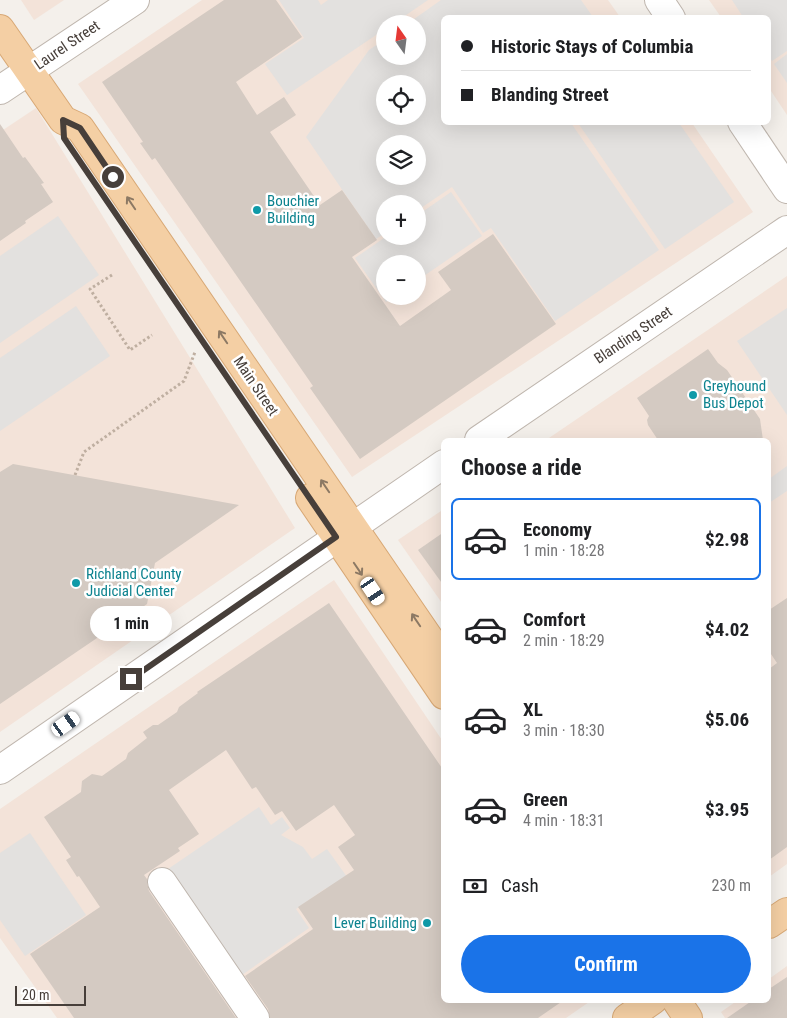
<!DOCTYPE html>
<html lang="en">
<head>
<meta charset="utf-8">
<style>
  body { margin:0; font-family:"Roboto Condensed",sans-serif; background:#f2f2f2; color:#202124; height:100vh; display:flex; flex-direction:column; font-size:19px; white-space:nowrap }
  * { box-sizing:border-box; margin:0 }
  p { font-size:16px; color:#757577 }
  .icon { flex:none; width:28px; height:28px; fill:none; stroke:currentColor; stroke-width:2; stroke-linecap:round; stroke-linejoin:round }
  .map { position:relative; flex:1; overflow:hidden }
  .drawer { position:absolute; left:441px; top:438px; width:330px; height:565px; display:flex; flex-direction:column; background:#fff; border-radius:8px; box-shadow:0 5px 20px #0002 }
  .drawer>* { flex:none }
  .top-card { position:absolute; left:441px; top:15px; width:330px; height:110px; border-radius:8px; box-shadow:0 5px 20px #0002; display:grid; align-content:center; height:110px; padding:0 20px; background:#fff }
  .needle { width:32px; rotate:346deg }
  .fabs { position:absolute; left:376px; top:15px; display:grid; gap:10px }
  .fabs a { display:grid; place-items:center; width:50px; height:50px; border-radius:50%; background:#fff; box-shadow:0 5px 20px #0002; font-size:25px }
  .scale { position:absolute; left:15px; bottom:12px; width:71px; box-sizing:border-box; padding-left:5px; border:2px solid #473f3a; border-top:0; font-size:14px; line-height:18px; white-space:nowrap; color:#473f3a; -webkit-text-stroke:4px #fff; paint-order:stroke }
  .end { position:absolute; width:22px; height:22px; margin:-11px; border:6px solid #473f3a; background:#fff; box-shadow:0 0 0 2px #fff }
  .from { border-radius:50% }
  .bubble { position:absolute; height:35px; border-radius:18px; background:#fff; box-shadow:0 5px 20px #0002; font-size:16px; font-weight:700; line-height:35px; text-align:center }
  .car { position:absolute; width:15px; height:30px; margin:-15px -8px; border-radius:6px; box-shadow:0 0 4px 1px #0007; background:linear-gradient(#fff 24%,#345 0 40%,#fff 0 76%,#345 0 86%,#fff 0) }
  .top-card b { display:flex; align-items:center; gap:18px; height:48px; font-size:19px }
  .top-card b+b { border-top:1px solid #e0e0e0 }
  .top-card i { width:12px; height:12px; background:#202124 }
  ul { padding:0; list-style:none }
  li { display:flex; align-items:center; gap:15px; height:82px; margin:0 10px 8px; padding:0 10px; border:2px solid transparent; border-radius:8px }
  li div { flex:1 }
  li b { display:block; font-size:19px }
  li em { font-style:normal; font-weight:700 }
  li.active { border-color:#1a73e8 }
  li>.icon { width:45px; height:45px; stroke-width:1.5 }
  h2 { padding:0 20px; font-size:22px; line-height:60px }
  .pay { display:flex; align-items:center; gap:12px; height:55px; padding:0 20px; font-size:19px }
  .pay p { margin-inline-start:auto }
  .action { display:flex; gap:10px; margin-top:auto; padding:10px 20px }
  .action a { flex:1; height:58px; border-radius:30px; background:#1a73e8; color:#fff; font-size:20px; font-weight:700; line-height:58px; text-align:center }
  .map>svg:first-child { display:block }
  .commercial { fill:#f3e3d9; fill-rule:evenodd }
  .parking { fill:#e3e1df; fill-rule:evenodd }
  .building { fill:#d4cac2 }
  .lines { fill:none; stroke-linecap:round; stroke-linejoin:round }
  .minor-casing { stroke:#bfb6ae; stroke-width:30 }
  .major-casing { stroke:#d8a875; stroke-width:30 }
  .path { stroke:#bfafa1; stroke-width:3; stroke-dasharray:2.5 2.5; stroke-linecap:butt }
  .minor { stroke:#fff; stroke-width:28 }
  .major { stroke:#f4cfa4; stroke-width:28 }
  .oneway { stroke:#8c7964 }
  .route { stroke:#473f3a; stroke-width:6 }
  .culture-dot { fill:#0f9aa8; stroke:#fff; stroke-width:2 }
  .labels { text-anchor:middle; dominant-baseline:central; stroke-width:5; stroke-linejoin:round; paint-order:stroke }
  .street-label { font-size:15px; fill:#473f3a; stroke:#fff }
  .culture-label { font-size:15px; fill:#0d838f; stroke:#fff; text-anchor:start }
</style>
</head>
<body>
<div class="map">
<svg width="787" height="1018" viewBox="0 0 787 1018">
  <rect width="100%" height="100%" fill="#f4f0eb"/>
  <g class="commercial">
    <path d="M21 0H64L34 20Z"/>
    <path d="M202 0H608L620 17 444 18V122L692 123 753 212 352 477 78 84ZM385 24H418V56H385ZM385 84H418V116H385ZM385 144H418V176H385ZM385 204H418V236H385ZM385 264H418V296H385Z"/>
    <path d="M709 0H787V115L769 88V18L721 17Z"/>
    <path d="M36 108 295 528 0 732V132Z"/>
    <path d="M787 276V864L769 877V440H546Z"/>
    <path d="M444 509V606L398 540Z"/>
    <path d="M334 580 444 743V1000H592L566 1018H57L0 938V809Z"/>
    <path d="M787 966V1018H725L721 1012 738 1000H769V979Z"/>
  </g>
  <g class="parking">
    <path d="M279 0H318L321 5 328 0H428L393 24H385V29L287 95 265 64 304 38Z"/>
    <path d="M441 0H581L593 17 444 18V122L571 123 659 250 555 321 491 228 483 233 452 187 418 210V204H385V233L376 239 306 137 369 50 385 39V56H418V24H407ZM385 84H418V116H385ZM385 144H418V176H385Z"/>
    <path d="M732 0H787V51L772 61 769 57V18L743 17Z"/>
    <path d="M787 54V83L774 64Z"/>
    <path d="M578 123H679L734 202 665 249Z"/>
    <path d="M451 192 482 236 418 280V264H385V296H395L386 302 355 258 387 236H418V215Z"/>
    <path d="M58 216 99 275 0 343V256Z"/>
    <path d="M76 306 110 356 0 431V358Z"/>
    <path d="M787 308V415L737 341Z"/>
    <path d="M787 466V491L769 503V479Z"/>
    <path d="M259 807 271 825 282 817 290 828 281 835 303 847 312 859 327 849 360 895 341 909 326 888 296 909 309 928 242 975 168 869Z"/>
    <path d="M30 833 86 915 25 956 0 920V853Z"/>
  </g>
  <g class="building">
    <path d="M224 0H276L302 37 236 82 257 115 284 97 296 115 270 132 320 205 342 190 377 240 352 257 400 326 451 290 438 272 493 234 556 324 360 459 310 388 313 386 155 158 152 160 140 143 143 142 102 82Z"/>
    <path d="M0 124 23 158 25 157 44 183 41 184 53 202 25 221 26 223 0 241Z"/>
    <path d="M708 349 718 363 727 370 760 419 763 440H658L648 425 647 420 649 416 637 398Z"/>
    <path d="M13 464 239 505 155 563 147 604 0 704V472Z"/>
    <path d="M444 532V586L418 550Z"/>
    <path d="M787 598V847L769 860V669L777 663 769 651V610Z"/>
    <path d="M329 603 444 771V1000H564L538 1018H270L268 1009 245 976 313 929 298 907 354 870 338 847 355 835 334 805 296 831 282 811 275 815 256 787 252 789 226 750 169 790 199 834 178 848 180 851 144 875 147 879V884L149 891 236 1018H74L30 954 100 907 79 876 77 877 66 860 71 857 44 817 81 792 82 781 92 774 102 776 126 759 128 753 147 738 143 732 153 725H158L177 712 179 707 198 693 197 692Z"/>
    <path d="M787 977V1018H727L753 1000H769V989Z"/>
  </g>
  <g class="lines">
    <defs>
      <g id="minor">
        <path d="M659 0 671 18"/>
        <path d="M0 90 135 0"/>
        <path d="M742 122 787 189"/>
        <path d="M479 440 787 230"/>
        <path d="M0 770 444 464"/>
        <path d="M162 882 255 1018"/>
      </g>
      <g id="major">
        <path d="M0 29 63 120 80 128 444 660"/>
        <path d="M310 498 444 695"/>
        <path d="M769 924 787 912"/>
        <path d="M676 1000 688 1018"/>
        <path d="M627 1018 653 1000"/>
      </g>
    </defs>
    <use href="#minor" class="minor-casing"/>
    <use href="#major" class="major-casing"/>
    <g class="path">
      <path d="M112 275 90 289 130 350 152 335"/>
      <path d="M75 475 84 452 184 381 195 352"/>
    </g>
    <use href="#minor" class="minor"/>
    <use href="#major" class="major"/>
  </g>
  <defs><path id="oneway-shaft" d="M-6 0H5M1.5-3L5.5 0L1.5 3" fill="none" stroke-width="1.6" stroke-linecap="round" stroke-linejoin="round" transform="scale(1.25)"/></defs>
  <g class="oneway">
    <use href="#oneway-shaft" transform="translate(131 203) rotate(-124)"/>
    <use href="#oneway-shaft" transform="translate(223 337) rotate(-124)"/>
    <use href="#oneway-shaft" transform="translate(325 486) rotate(-124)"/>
    <use href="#oneway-shaft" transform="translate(358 569) rotate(56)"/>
    <use href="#oneway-shaft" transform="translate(416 620) rotate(-124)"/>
  </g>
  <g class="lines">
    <path class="route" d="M113 177 80 128 63 120 64 138 336 537 131 679"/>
  </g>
  <g class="culture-dot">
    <circle cx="257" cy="210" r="5"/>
    <circle cx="693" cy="395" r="5"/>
    <circle cx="76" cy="583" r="5"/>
    <circle cx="427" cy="923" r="5"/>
  </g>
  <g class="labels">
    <g class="street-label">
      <text transform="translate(67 45) rotate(-34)">Laurel Street</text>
      <text transform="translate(633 335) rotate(-34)">Blanding Street</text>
      <text transform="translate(256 386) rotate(56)">Main Street</text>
    </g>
    <g class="culture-label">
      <text x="267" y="201">Bouchier<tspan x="267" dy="17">Building</tspan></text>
      <text x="703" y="386">Greyhound<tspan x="703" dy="17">Bus Depot</tspan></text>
      <text x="86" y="574">Richland County<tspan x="86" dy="17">Judicial Center</tspan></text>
      <text x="417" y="923" text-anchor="end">Lever Building</text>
    </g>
  </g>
</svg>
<div class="fabs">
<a><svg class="needle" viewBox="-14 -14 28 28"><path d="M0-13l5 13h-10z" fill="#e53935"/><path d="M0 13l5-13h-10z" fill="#757577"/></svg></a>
<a><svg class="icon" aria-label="locate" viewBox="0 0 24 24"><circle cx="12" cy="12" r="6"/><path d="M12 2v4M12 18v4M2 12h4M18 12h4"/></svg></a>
<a><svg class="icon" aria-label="layers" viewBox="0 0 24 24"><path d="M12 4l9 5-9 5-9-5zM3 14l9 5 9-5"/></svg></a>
<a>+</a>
<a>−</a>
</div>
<div class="scale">20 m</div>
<i class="end from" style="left:113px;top:177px"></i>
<i class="end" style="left:131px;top:679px"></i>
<div class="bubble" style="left:90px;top:606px;width:82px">1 min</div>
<i class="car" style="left:373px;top:591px;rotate:146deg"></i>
<i class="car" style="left:66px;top:724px;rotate:55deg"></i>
<div class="top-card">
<b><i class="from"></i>Historic Stays of Columbia</b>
<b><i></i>Blanding Street</b>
</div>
<section class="drawer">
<h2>Choose a ride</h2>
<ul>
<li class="active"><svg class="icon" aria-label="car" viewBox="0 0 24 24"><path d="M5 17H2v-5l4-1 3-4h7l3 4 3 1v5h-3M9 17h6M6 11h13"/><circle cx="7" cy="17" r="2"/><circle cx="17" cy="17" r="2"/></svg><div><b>Economy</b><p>1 min · 18:28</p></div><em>$2.98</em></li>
<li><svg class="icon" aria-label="car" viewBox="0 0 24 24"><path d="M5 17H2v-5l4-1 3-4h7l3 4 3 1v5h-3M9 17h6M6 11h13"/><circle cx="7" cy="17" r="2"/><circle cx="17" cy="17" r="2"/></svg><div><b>Comfort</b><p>2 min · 18:29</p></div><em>$4.02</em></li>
<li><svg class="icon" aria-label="car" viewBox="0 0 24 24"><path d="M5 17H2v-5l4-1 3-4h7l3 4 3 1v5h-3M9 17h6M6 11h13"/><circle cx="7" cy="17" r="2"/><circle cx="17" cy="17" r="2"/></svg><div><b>XL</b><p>3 min · 18:30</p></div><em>$5.06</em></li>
<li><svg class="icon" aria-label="car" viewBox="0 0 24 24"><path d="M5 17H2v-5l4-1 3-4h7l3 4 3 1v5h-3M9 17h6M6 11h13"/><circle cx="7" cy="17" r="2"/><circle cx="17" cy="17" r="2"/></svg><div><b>Green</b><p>4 min · 18:31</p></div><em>$3.95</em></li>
</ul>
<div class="pay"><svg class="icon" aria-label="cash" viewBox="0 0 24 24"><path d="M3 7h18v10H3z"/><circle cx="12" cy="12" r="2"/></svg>Cash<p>230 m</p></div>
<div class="action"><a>Confirm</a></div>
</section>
</div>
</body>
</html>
